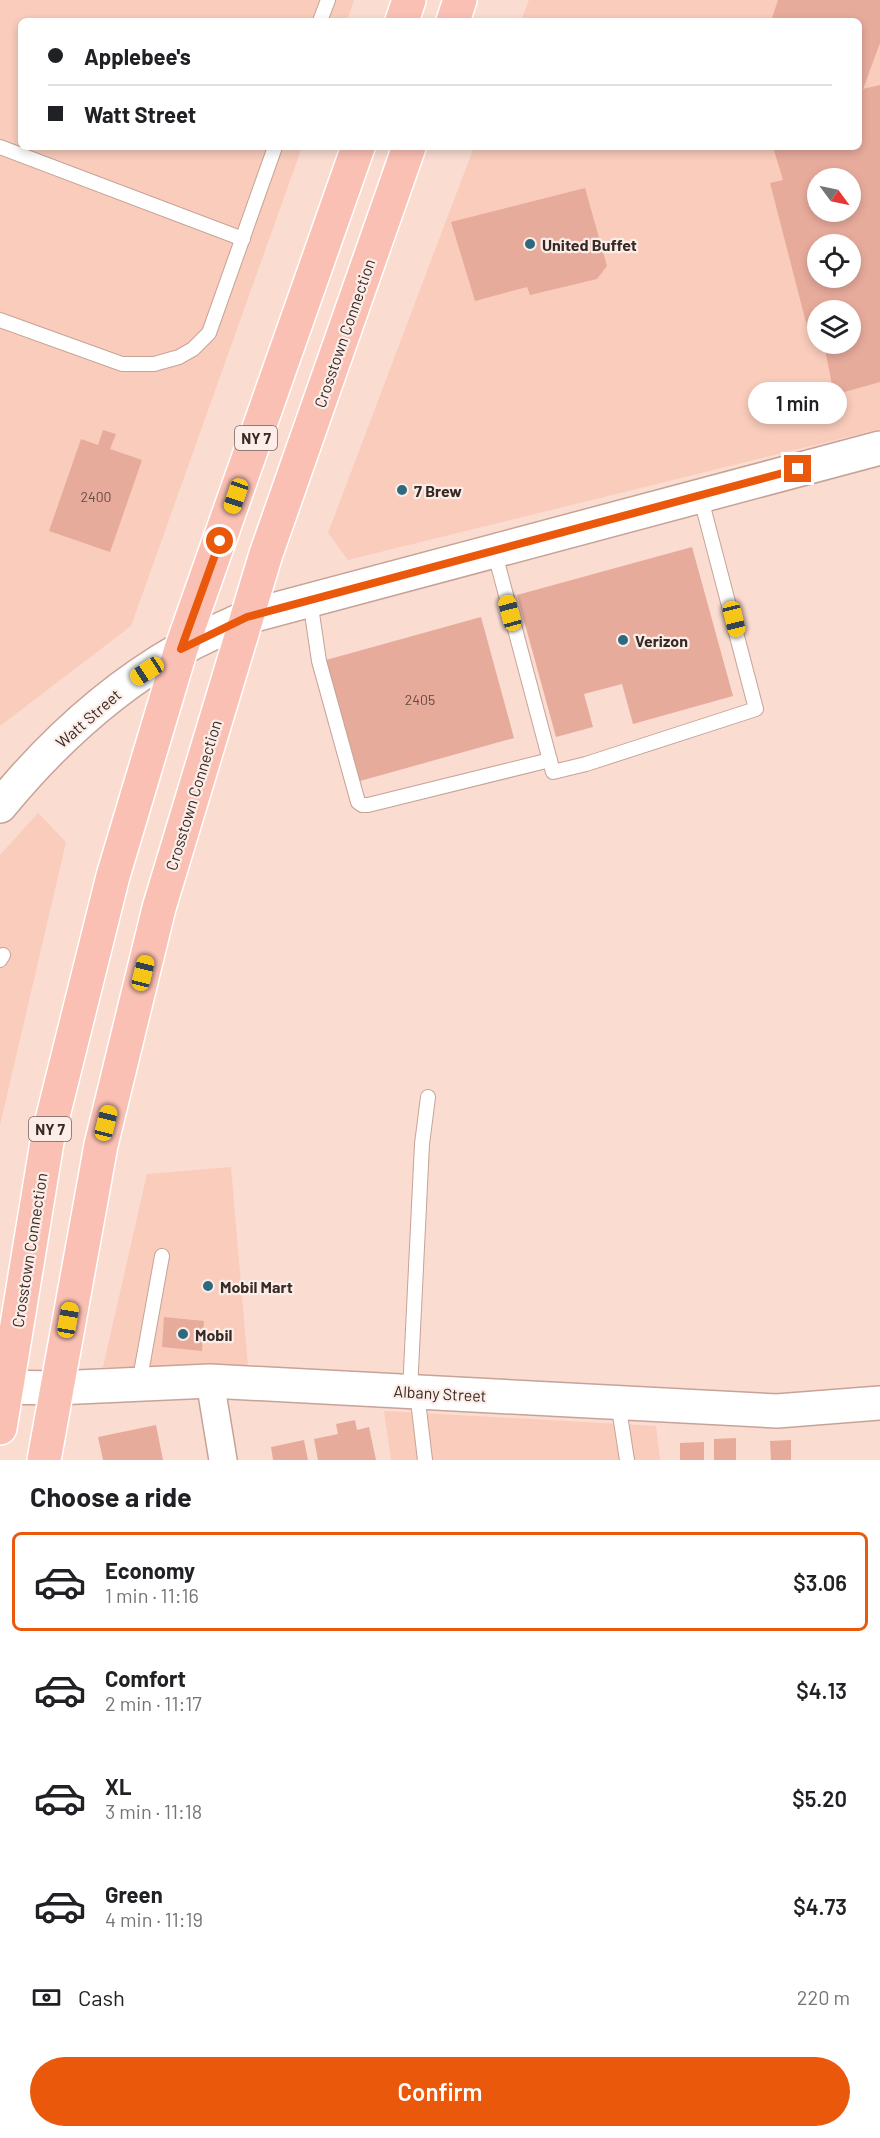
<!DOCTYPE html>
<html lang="en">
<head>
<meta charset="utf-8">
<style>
  body { margin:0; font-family:Barlow,sans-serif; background:#f6f6f6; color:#202124; height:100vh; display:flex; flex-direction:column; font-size:22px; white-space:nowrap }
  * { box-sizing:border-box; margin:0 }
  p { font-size:20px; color:#757577 }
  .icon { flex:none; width:33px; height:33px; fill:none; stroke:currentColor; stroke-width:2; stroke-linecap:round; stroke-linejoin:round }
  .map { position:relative; height:1460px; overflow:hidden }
  .details { display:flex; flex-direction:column; background:#fff; flex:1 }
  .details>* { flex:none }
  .guide { position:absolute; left:18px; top:18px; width:844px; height:132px; border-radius:9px; box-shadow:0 3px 9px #0003; display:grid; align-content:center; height:132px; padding:0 30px; background:#fff }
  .needle { width:39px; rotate:123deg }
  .fabs { position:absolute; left:807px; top:168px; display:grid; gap:12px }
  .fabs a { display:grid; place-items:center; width:54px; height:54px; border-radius:50%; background:#fff; box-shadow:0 3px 9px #0003; font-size:30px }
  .end { position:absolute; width:27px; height:27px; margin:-14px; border:8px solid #ea580c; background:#fff; box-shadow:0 0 0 3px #fff }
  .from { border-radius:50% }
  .bubble { position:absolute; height:42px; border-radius:21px; background:#fff; box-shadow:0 3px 9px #0003; font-size:20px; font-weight:600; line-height:42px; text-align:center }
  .car { position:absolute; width:18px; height:36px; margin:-18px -9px; border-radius:8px; box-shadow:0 0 4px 2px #0007; background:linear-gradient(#f5c518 24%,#345 0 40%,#f5c518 0 76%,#345 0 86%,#f5c518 0) }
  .guide b { display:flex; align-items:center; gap:21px; height:57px; font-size:22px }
  .guide b+b { border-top:2px solid #e0e0e0 }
  .guide i { width:15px; height:15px; background:#202124 }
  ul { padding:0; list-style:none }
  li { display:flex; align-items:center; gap:18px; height:99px; margin:0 12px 9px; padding:0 18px; border:3px solid transparent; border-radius:9px }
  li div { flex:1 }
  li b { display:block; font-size:22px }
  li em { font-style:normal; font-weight:600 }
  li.current { border-color:#ea580c }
  li>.icon { width:54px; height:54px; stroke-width:1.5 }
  h2 { padding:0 30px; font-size:27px; line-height:72px }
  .pay { display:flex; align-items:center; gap:15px; height:66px; padding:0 30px; font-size:22px }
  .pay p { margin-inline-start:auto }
  .cta { display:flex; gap:12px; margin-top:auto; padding:12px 30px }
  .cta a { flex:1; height:69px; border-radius:36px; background:#ea580c; color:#fff; font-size:24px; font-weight:600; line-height:69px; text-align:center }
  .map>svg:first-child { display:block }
  .built { fill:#f9ccbc; fill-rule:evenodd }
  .building { fill:#e7ab9c; fill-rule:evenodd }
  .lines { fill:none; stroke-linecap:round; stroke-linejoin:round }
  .lane-casing { stroke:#c7a397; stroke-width:16 }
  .street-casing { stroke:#c7a397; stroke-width:30 }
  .secondary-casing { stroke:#c7a397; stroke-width:36 }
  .highway-casing { stroke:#fff; stroke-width:36 }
  .lane { stroke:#fff; stroke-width:14 }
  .street { stroke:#fff; stroke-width:27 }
  .secondary { stroke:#fff; stroke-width:33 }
  .highway { stroke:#fbc0b4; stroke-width:33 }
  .route { stroke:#ea580c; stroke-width:8 }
  .poi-dot { fill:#2d6a80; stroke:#fcede8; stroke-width:2 }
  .labels { text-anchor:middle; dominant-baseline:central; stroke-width:4.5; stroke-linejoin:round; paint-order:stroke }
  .number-label { font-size:14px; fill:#634a42 }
  .shield { fill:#fcede8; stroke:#72645f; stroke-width:1.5 }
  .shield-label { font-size:15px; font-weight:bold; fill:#372924 }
  .poi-label { font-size:16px; font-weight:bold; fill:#372924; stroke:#fcede8; text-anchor:start }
  .street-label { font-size:16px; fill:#372924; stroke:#fcede8 }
</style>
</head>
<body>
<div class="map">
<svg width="880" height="1460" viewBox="0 0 880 1460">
  <rect width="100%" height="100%" fill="#fadcd1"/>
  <g class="built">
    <path d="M0 0H354L347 21H21V147H302L131 626 0 726Z"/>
    <path d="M529 0H880V429L348 560 328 533 474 147H860V21H521ZM818 178H850V212H818ZM818 244H850V278H818ZM818 310H850V344H818Z"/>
    <path d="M38 813 66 842 0 1125V855Z"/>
    <path d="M231 1167 248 1367H103L147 1174Z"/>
    <path d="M384 1411 656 1426 660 1460H391Z"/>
  </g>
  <g class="building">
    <path d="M778 0H880V43L863 89 880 85V382L834 395 824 344H850V310H818V336L810 338 770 183 783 180 773 147H860V21H771ZM818 178H850V212H818ZM818 244H850V278H818Z"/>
    <path d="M585 188 607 266 597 279 530 295 527 287 475 301 451 222Z"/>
    <path d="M103 430 116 434 110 449 142 460 110 552 49 531 81 439 98 445Z"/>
    <path d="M692 547 733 696 633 724 622 684 584 694 593 727 556 737 517 595Z"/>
    <path d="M481 617 514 738 360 781 326 660Z"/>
    <path d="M164 1317 204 1321 202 1351 162 1347Z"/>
    <path d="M355 1420 357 1430 369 1427 376 1460H318L314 1439 338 1434 336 1424Z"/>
    <path d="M156 1425 163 1460H103L98 1437Z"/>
    <path d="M736 1438V1460H714V1439Z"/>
    <path d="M304 1440 308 1460H273L271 1447Z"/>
    <path d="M791 1440V1460H771L770 1441Z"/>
    <path d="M704 1442V1460H680V1443Z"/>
  </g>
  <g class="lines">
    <defs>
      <g id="lane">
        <path d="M320 21 328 0"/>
        <path d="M0 147 243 239"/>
        <path d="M0 320 122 364H154L179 357 193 349 209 333 275 147"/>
        <path d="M494 550 553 772 586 764 756 709 700 495"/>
        <path d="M310 600 319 661 358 802 362 805H368L550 760"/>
        <path d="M0 960 3 955"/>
        <path d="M139 1384 162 1256"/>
        <path d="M410 1391 422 1144 428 1097"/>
        <path d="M417 1392 425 1460"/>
        <path d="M618 1402 627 1460"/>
      </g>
      <path id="street" d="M210 1381 223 1460"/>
      <g id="secondary">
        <path d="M0 806C51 744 110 689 181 649 202 637 225 628 247 617L880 448"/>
        <path d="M0 1387 56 1388 210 1381 777 1411 880 1403"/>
      </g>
      <g id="highway">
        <path d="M402 21 409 0"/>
        <path d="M453 21 460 0"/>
        <path d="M0 1428 48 1136 113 876 181 649 358 147"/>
        <path d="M44 1460 101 1145 159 908 266 554 409 147"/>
      </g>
    </defs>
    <use href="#lane" class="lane-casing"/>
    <use href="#street" class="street-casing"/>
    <use href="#secondary" class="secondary-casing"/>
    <use href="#highway" class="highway-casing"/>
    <use href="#lane" class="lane"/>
    <use href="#street" class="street"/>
    <use href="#secondary" class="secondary"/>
    <use href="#highway" class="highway"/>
  </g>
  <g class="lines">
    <path class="route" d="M220 541 181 649 247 617 798 469"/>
  </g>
  <g class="poi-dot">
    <circle cx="530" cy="244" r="6"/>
    <circle cx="402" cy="490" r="6"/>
    <circle cx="623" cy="640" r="6"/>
    <circle cx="208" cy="1286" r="6"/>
    <circle cx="183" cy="1334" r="6"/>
  </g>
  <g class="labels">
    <g class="number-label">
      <text x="96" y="496">2400</text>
      <text x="420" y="699">2405</text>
    </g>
    <g class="shield">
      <rect x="235" y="426" width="42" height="24" rx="4.5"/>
      <rect x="29" y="1117" width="42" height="24" rx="4.5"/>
    </g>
    <g class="shield-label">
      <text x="256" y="438">NY 7</text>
      <text x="50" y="1129">NY 7</text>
    </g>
    <g class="poi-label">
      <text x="542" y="244">United Buffet</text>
      <text x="414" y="490">7 Brew</text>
      <text x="635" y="640">Verizon</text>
      <text x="220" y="1286">Mobil Mart</text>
      <text x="195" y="1334">Mobil</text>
    </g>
    <g class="street-label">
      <text transform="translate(344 333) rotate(-71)">Crosstown Connection</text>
      <text transform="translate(88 718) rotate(-41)">Watt Street</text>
      <text transform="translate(193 795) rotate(-73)">Crosstown Connection</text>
      <text transform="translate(29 1250) rotate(-81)">Crosstown Connection</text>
      <text transform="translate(440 1393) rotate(3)">Albany Street</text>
    </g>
  </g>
</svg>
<div class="fabs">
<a><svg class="needle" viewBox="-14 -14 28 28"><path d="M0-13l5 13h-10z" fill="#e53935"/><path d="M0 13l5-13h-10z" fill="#757577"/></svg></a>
<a><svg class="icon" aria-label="locate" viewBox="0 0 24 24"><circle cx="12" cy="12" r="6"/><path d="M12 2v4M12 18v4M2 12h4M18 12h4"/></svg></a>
<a><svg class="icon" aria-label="layers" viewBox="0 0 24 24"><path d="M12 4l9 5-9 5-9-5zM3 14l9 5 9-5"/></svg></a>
</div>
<i class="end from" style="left:220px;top:541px"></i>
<i class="end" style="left:798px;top:469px"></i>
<div class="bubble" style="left:748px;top:382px;width:99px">1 min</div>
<i class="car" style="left:236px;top:496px;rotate:199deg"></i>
<i class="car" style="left:510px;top:613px;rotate:345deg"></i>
<i class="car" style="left:734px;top:619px;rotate:166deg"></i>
<i class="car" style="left:147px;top:671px;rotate:237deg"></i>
<i class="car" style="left:143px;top:973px;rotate:14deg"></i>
<i class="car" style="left:106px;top:1123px;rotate:14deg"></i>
<i class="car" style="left:68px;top:1320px;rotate:10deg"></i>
<div class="guide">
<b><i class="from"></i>Applebee's</b>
<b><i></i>Watt Street</b>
</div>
</div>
<section class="details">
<h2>Choose a ride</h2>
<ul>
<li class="current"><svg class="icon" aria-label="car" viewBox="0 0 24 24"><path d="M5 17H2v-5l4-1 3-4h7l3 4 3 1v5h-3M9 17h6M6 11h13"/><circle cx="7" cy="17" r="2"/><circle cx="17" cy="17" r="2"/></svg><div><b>Economy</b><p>1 min · 11:16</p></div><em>$3.06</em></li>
<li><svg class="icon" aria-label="car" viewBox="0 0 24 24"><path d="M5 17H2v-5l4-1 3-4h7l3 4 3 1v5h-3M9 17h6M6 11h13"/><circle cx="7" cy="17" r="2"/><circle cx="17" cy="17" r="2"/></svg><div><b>Comfort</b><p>2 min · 11:17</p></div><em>$4.13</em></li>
<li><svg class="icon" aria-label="car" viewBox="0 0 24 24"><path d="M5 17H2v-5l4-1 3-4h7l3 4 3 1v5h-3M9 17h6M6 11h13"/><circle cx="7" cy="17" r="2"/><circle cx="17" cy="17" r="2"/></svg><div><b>XL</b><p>3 min · 11:18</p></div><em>$5.20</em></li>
<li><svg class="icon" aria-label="car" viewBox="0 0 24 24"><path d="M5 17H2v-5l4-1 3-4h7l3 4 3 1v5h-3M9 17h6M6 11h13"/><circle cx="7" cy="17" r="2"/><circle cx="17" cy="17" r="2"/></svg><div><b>Green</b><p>4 min · 11:19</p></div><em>$4.73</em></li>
</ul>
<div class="pay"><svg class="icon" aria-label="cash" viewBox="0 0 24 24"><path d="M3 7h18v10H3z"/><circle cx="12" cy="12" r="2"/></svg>Cash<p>220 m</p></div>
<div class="cta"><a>Confirm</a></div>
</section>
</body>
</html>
